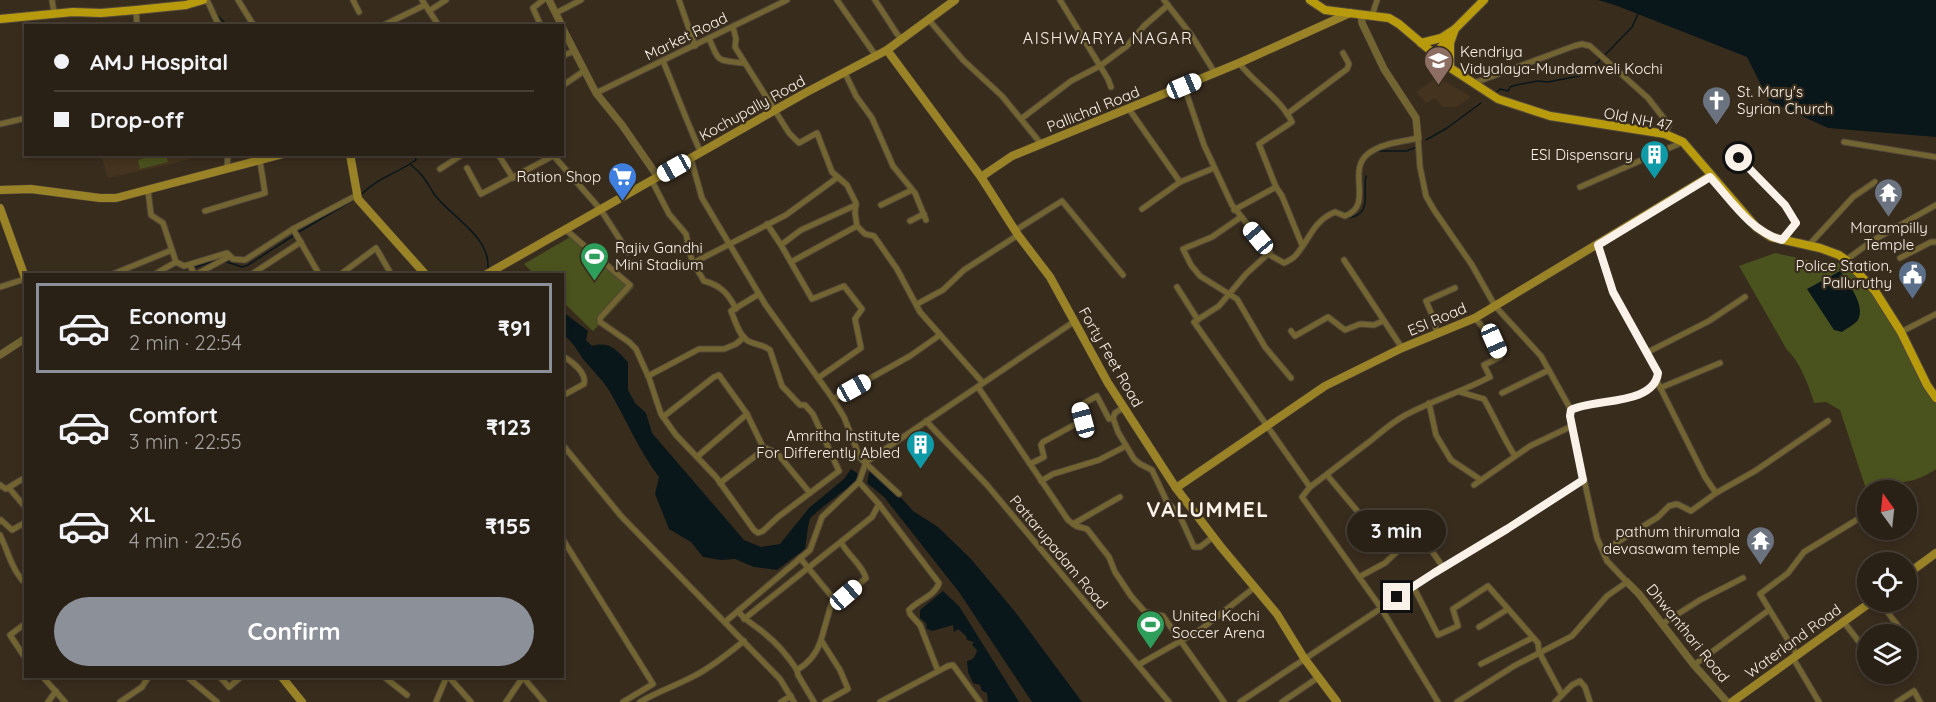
<!DOCTYPE html>
<html lang="en">
<head>
<meta charset="utf-8">
<style>
  body { margin:0; font-family:Quicksand,sans-serif; background:#32291f; color:#f1f3f6; height:100vh; display:flex; flex-direction:column; font-size:22px; white-space:nowrap }
  * { box-sizing:border-box; margin:0 }
  p { font-size:20px; color:#a5a3a1 }
  .icon { flex:none; width:33px; height:33px; fill:none; stroke:currentColor; stroke-width:2; stroke-linecap:round; stroke-linejoin:round }
  .map { position:relative; flex:1; overflow:hidden }
  .panel { position:absolute; left:24px; top:273px; width:540px; height:405px; display:flex; flex-direction:column; background:#2a2116; border-radius:0px; box-shadow:0 3px 9px #0003,0 0 0 2px #463e35 }
  .panel>* { flex:none }
  .top-card { position:absolute; left:24px; top:24px; width:540px; height:132px; border-radius:0px; box-shadow:0 3px 9px #0003,0 0 0 2px #463e35; display:grid; align-content:center; height:132px; padding:0 30px; background:#2a2116 }
  .needle { width:39px; rotate:345deg }
  .fabs { position:absolute; left:1857px; top:480px; display:grid; gap:12px }
  .fabs a { display:grid; place-items:center; width:60px; height:60px; border-radius:50%; background:#2a2116; box-shadow:0 3px 9px #0003,0 0 0 2px #463e35; font-size:30px }
  .end { position:absolute; width:27px; height:27px; margin:-14px; border:8px solid #faf1e8; background:#111; box-shadow:0 0 0 3px #111 }
  .from { border-radius:50% }
  .bubble { position:absolute; height:42px; border-radius:21px; background:#2a2116; box-shadow:0 3px 9px #0003,0 0 0 2px #463e35; font-size:20px; font-weight:700; line-height:42px; text-align:center }
  .car { position:absolute; width:18px; height:36px; margin:-18px -9px; border-radius:8px; box-shadow:0 0 4px 2px #0007; background:linear-gradient(#fff 24%,#345 0 40%,#fff 0 76%,#345 0 86%,#fff 0) }
  .top-card b { display:flex; align-items:center; gap:21px; height:57px; font-size:22px }
  .top-card b+b { border-top:2px solid #463e35 }
  .top-card i { width:15px; height:15px; background:#f1f3f6 }
  ul { padding:10px 0 0; list-style:none }
  li { display:flex; align-items:center; gap:18px; height:90px; margin:0 12px 9px; padding:0 18px; border:3px solid transparent; border-radius:0px }
  li div { flex:1 }
  li b { display:block; font-size:22px }
  li em { font-style:normal; font-weight:700 }
  li.on { border-color:#8c9099 }
  li>.icon { width:54px; height:54px; stroke-width:1.5 }
  .action { display:flex; gap:12px; margin-top:auto; padding:12px 30px }
  .action a { flex:1; height:69px; border-radius:36px; background:#8c9099; color:#fff; font-size:24px; font-weight:700; line-height:69px; text-align:center }
  .map>svg:first-child { display:block }
  .built { fill:#44331e }
  .green { fill:#4a521e }
  .water { fill:#09171b }
  .lines { fill:none; stroke-linecap:round; stroke-linejoin:round }
  .stream { stroke:#09171b; stroke-width:1.5 }
  .minor-casing { stroke:#534839; stroke-width:7 }
  .tertiary-casing { stroke:#534839; stroke-width:8 }
  .secondary-casing { stroke:#534839; stroke-width:9 }
  .primary-casing { stroke:#534839; stroke-width:10 }
  .minor { stroke:#736531; stroke-width:5 }
  .tertiary { stroke:#736531; stroke-width:7 }
  .secondary { stroke:#9a8326; stroke-width:8 }
  .primary { stroke:#b89a0d; stroke-width:8 }
  .route { stroke:#faf1e8; stroke-width:8 }
  .labels { text-anchor:middle; dominant-baseline:central; stroke-width:4.5; stroke-linejoin:round; paint-order:stroke }
  .street-label { font-size:15px; fill:#faf1e8; stroke:#382c1d }
  .poi-label { font-size:15px; fill:#faf1e8; stroke:#382c1d; text-anchor:end }
  .neighbourhood-label { font-size:16px; letter-spacing:1.5px; fill:#faf1e8; stroke:#382c1d }
  .district-label { font-size:21px; font-weight:bold; letter-spacing:1.5px; fill:#faf1e8; stroke:#382c1d }
</style>
</head>
<body>
<div class="map">
<svg width="1936" height="702" viewBox="0 0 1936 702">
  <rect width="100%" height="100%" fill="#382c1d"/>
  <g class="built">
    <path d="M1438 77 1471 97 1456 107H1443L1435 98 1426 103 1416 92Z"/>
    <path d="M101 155H203L172 164 108 178Z"/>
  </g>
  <g class="green">
    <path d="M157 154 166 155 168 162 140 169 138 160Z"/>
    <path d="M572 236 634 287 593 331 563 302 562 274H534L524 264Z"/>
    <path d="M1775 253 1812 261 1847 264 1878 298 1936 400V469C1929 474 1917 480 1909 481 1901 483 1897 481 1890 486L1889 490H1868L1867 492 1840 410 1826 402 1814 403C1810 388 1799 360 1787 350L1739 266Z"/>
  </g>
  <g class="water">
    <path d="M1598 0H1936V137L1828 128 1769 101 1747 57 1615 5Z"/>
    <path d="M1840 271C1848 283 1866 305 1858 320 1854 325 1847 328 1842 332L1834 330 1807 289Z"/>
    <path d="M562 311 588 331 586 340 592 346C610 341 616 350 628 362V390L635 403 646 413 652 433 744 540 761 547 780 544 809 508 844 479 851 469 857 473 859 479C852 485 811 515 810 519 807 528 807 539 805 549L777 570 754 567 735 559 721 560 703 557 691 542 669 529 655 494 659 477C639 451 627 421 610 392 603 380 592 370 583 359 576 348 573 343 563 334Z"/>
    <path d="M870 469 888 483 913 511 938 527 971 559 1016 613 1082 702H1032L959 592 884 497 867 483Z"/>
    <path d="M943 591 959 606 1019 702H988L987 693 982 691 980 685 973 683 968 672 967 661C973 660 976 656 977 650L972 645 974 642 967 640 966 636 958 629 954 632 953 625 932 631 927 629 926 623 920 618V610Z"/>
  </g>
  <g class="lines">
    <g class="stream">
      <path d="M218 16 228 26"/>
      <path d="M1605 55 1632 27 1638 14"/>
      <path d="M1497 92 1500 89 1508 91 1510 87 1516 85 1538 81 1548 82 1584 75 1602 58"/>
      <path d="M1426 140 1447 128 1481 103"/>
      <path d="M1379 151H1406L1417 147"/>
      <path d="M411 165C423 174 426 181 434 194 451 217 490 236 488 268"/>
      <path d="M361 195C375 179 398 173 416 160L415 154"/>
      <path d="M1346 218C1374 216 1362 192 1366 176"/>
      <path d="M297 233 355 199"/>
      <path d="M224 261 242 267 248 265 293 236"/>
      <path d="M196 267 219 259"/>
      <path d="M498 274H504"/>
    </g>
    <defs>
      <g id="minor">
        <path d="M52 0 54 13"/>
        <path d="M207 0 219 26"/>
        <path d="M238 0 254 26"/>
        <path d="M353 0 359 12"/>
        <path d="M422 0 439 26"/>
        <path d="M679 0 695 46"/>
        <path d="M837 0 876 56"/>
        <path d="M875 0 897 34 902 39"/>
        <path d="M1060 0 1108 79 1111 87"/>
        <path d="M1164 0 1192 36 1215 73"/>
        <path d="M136 10 137 26"/>
        <path d="M429 11 446 0"/>
        <path d="M556 13 581 0"/>
        <path d="M1372 16 1377 0"/>
        <path d="M929 20 963 60 1002 96 1042 145"/>
        <path d="M382 26 425 5"/>
        <path d="M541 26 533 8 543 0"/>
        <path d="M733 27 736 39 735 47 789 133 799 143 817 133 832 172 847 185 856 203 855 213 857 226 865 234 874 236 897 269 920 312 983 383"/>
        <path d="M709 38C719 63 717 60 743 63"/>
        <path d="M562 56 574 51"/>
        <path d="M663 61C676 92 687 122 701 153"/>
        <path d="M1239 63C1255 84 1280 98 1292 122L1259 144 1276 187 1282 196 1302 245"/>
        <path d="M845 73 856 96 872 118 893 166 915 193 926 220"/>
        <path d="M1474 83 1574 46 1582 44 1590 46 1648 98 1669 125 1665 134"/>
        <path d="M562 86 584 71"/>
        <path d="M1184 86 1204 145 1232 205 1270 252 1246 274 1219 306 1194 322 1310 487 1302 497 1381 608 1438 702"/>
        <path d="M596 93 787 0"/>
        <path d="M1129 109 1180 182"/>
        <path d="M1287 114 1347 69 1349 64 1343 53"/>
        <path d="M1021 119 1071 81 1100 66 1127 46 1144 26 1168 5"/>
        <path d="M0 124 26 118"/>
        <path d="M1844 142 1936 157"/>
        <path d="M1732 151 1785 205 1796 223 1783 240"/>
        <path d="M498 154 513 178"/>
        <path d="M552 154 601 210 628 252"/>
        <path d="M691 159 702 198 765 304 833 399 844 417 860 458 899 494"/>
        <path d="M467 168 481 194 553 156"/>
        <path d="M227 169 228 154"/>
        <path d="M440 169 463 154"/>
        <path d="M652 181 669 214 686 234 692 261 704 281C720 285 728 293 736 309"/>
        <path d="M1580 187 1683 142"/>
        <path d="M148 190 151 215 163 223 176 262 184 266 227 253 233 259 245 260 293 229 357 195"/>
        <path d="M881 205 912 190"/>
        <path d="M1142 209 1180 182 1214 168"/>
        <path d="M1234 210 1276 187"/>
        <path d="M205 211 265 193 260 161"/>
        <path d="M1241 217 1212 237 1183 249 1191 265 1200 276 1237 299 1265 347 1291 378"/>
        <path d="M910 221 924 214"/>
        <path d="M767 224 781 245 801 230 856 205"/>
        <path d="M293 229 319 274"/>
        <path d="M566 230 630 285 600 318V322L629 342 636 349 649 378 661 414 676 435 716 477 754 530 758 533 763 531 778 517 839 471 813 414 805 405H800L782 386 770 350C763 344 755 345 748 341 739 336 735 320 731 311L759 294"/>
        <path d="M1016 230 1062 201 1123 275"/>
        <path d="M781 245 812 299 844 286 862 309 855 319 861 348 818 378"/>
        <path d="M1809 245 1853 197 1875 182"/>
        <path d="M1268 254 1284 263C1288 261 1293 259 1296 255 1310 239 1313 221 1335 212L1345 216C1375 205 1345 170 1369 153 1382 143 1402 142 1418 138L1420 167 1426 196 1434 210 1472 265 1495 306 1541 356 1571 410 1570 416 1597 538 1607 561 1627 582 1607 596 1572 636 1514 666 1457 702"/>
        <path d="M1900 258 1931 242H1936"/>
        <path d="M1344 260 1402 348"/>
        <path d="M1846 260 1872 241 1936 205"/>
        <path d="M791 262 857 226"/>
        <path d="M693 263 786 215 838 177"/>
        <path d="M190 265 194 274"/>
        <path d="M113 274 172 250"/>
        <path d="M155 274 176 262"/>
        <path d="M197 274 230 256"/>
        <path d="M252 274 301 242"/>
        <path d="M341 274 376 248 391 274"/>
        <path d="M0 287 25 279"/>
        <path d="M1177 287 1198 320"/>
        <path d="M917 304 943 290 964 270 1018 235"/>
        <path d="M1291 331 1295 336 1328 317 1345 330 1360 324 1374 325 1383 321"/>
        <path d="M1901 332 1936 314"/>
        <path d="M1437 333 1433 317 1426 301 1455 288"/>
        <path d="M1646 353 1709 321 1745 297"/>
        <path d="M562 356C572 361 587 373 584 384L562 396"/>
        <path d="M648 376 699 349H724L736 344 744 337"/>
        <path d="M1657 381 1705 477 1716 493"/>
        <path d="M978 387 1068 520 1076 526 1087 529 1109 557 1115 572 1131 596 1145 612 1163 616 1224 702"/>
        <path d="M1660 388 1720 363"/>
        <path d="M1460 392 1484 399C1495 418 1503 438 1515 456"/>
        <path d="M1502 393 1549 370"/>
        <path d="M833 399 910 356 940 335"/>
        <path d="M1429 403 1436 435 1451 460 1481 480"/>
        <path d="M1124 407 1115 413 1113 418 1118 432 1134 459 1140 464 1152 470 1167 502 1179 514 1194 547H1200L1213 537"/>
        <path d="M1571 410C1594 398 1654 406 1658 373L1613 292 1598 245"/>
        <path d="M663 417 714 377 719 375 747 414 698 456"/>
        <path d="M926 421 987 485 1169 702"/>
        <path d="M562 444 621 516 780 679 794 702"/>
        <path d="M763 447 777 453 810 493"/>
        <path d="M1030 464 1044 457 1041 445 1043 442 1083 420 1079 406 1097 396 1109 419 1113 418"/>
        <path d="M1327 475 1364 519 1390 525 1401 548 1418 542 1429 547 1443 567"/>
        <path d="M1041 481 1053 474 1099 460 1126 446"/>
        <path d="M859 482 878 503 939 583C935 596 918 600 909 610L910 614 920 625 938 671"/>
        <path d="M720 483 763 450V447L747 414"/>
        <path d="M0 485 6 489 26 477"/>
        <path d="M1474 485 1530 446 1572 426"/>
        <path d="M1310 487C1329 473 1349 457 1369 442 1379 434 1390 424 1402 417 1431 401 1461 392 1490 377L1484 365 1500 357C1496 341 1485 330 1475 318"/>
        <path d="M9 488 26 508"/>
        <path d="M0 521 1 520 12 530 26 522"/>
        <path d="M1073 524 1120 497"/>
        <path d="M0 535C8 551 12 571 26 584"/>
        <path d="M562 538 653 684 623 702"/>
        <path d="M1603 551 1658 517 1669 506 1677 504 1691 511 1716 493 1755 471 1828 421"/>
        <path d="M800 558 833 598 821 640"/>
        <path d="M1359 577 1385 563 1401 548"/>
        <path d="M1413 586 1438 635 1458 626 1453 609 1488 586 1538 643 1539 652 1562 695 1572 685 1580 681 1585 687 1590 702"/>
        <path d="M833 598 846 595 866 578C861 563 848 556 841 542"/>
        <path d="M1880 602 1904 634"/>
        <path d="M738 611C745 621 755 625 764 633 778 644 788 656 797 670"/>
        <path d="M744 619 872 517 879 504"/>
        <path d="M1843 621 1867 652"/>
        <path d="M725 622 810 550 822 517 859 482 866 462 1075 321"/>
        <path d="M26 623 10 635 26 659"/>
        <path d="M1662 624 1700 600 1743 578"/>
        <path d="M1479 627 1508 609"/>
        <path d="M1906 641 1915 657"/>
        <path d="M1797 655 1760 594 1788 573 1804 552 1868 513"/>
        <path d="M1793 658 1819 702"/>
        <path d="M1481 664 1532 638"/>
        <path d="M1138 665 1200 630 1255 587"/>
        <path d="M1694 665 1769 610"/>
        <path d="M42 676 65 702"/>
        <path d="M186 676 217 702"/>
        <path d="M219 676 229 687 242 676"/>
        <path d="M383 676 407 695"/>
        <path d="M448 676 471 702"/>
        <path d="M522 676 544 702"/>
        <path d="M48 702 56 691"/>
        <path d="M120 702 142 687 149 676"/>
        <path d="M436 702 447 676"/>
        <path d="M506 702 523 677"/>
        <path d="M640 702C657 692 675 686 692 677 711 668 727 654 744 641"/>
        <path d="M781 702 791 696"/>
        <path d="M814 702 798 675 797 670C809 663 817 653 821 640L840 670 848 689 825 702"/>
        <path d="M880 702 948 666 953 665 980 702"/>
        <path d="M1240 702 1434 573 1507 529 1583 480"/>
        <path d="M1282 702 1319 677"/>
        <path d="M1555 702 1562 695"/>
        <path d="M1897 702 1914 691 1920 702"/>
      </g>
      <g id="tertiary">
        <path d="M549 0 562 26"/>
        <path d="M1361 15 1362 23 1384 69 1416 118 1418 138"/>
        <path d="M562 27 596 93 622 125 658 177"/>
        <path d="M0 355 26 338"/>
        <path d="M1627 582 1639 594 1694 665 1727 702"/>
      </g>
      <g id="secondary">
        <path d="M887 50 981 177 1018 235 1050 277 1108 383 1176 488 1221 547 1277 614 1304 658 1337 702"/>
        <path d="M350 154 358 199 425 274"/>
        <path d="M981 177 1012 156 1239 63 1350 13"/>
        <path d="M0 190 31 189 100 198H116L283 154"/>
        <path d="M0 208 26 280"/>
        <path d="M487 274 805 93 887 50 955 0"/>
        <path d="M1176 488 1325 386 1402 348 1475 318 1710 176"/>
        <path d="M1906 575 1936 553"/>
        <path d="M281 676 302 702"/>
        <path d="M1732 702 1871 602"/>
      </g>
      <g id="primary">
        <path d="M1310 0 1325 10 1389 18 1399 24 1452 69 1498 99 1550 116 1665 134 1683 142 1756 227 1771 237 1820 248 1839 255 1846 260 1875 291 1901 332 1927 385 1936 398"/>
        <path d="M0 19 73 12 101 13 136 10 186 5 203 0"/>
        <path d="M1421 43 1441 38 1455 29"/>
        <path d="M1435 55 1450 36"/>
        <path d="M1450 68V43L1455 29 1484 0"/>
      </g>
    </defs>
    <use href="#minor" class="minor-casing"/>
    <use href="#tertiary" class="tertiary-casing"/>
    <use href="#secondary" class="secondary-casing"/>
    <use href="#primary" class="primary-casing"/>
    <use href="#minor" class="minor"/>
    <use href="#tertiary" class="tertiary"/>
    <use href="#secondary" class="secondary"/>
    <use href="#primary" class="primary"/>
  </g>
  <g class="lines">
    <path class="route" d="M1397 597 1434 573 1507 529 1583 480 1570 416 1571 410C1593 398 1654 406 1658 373L1613 292 1598 245 1710 177C1731 200 1751 232 1782 240L1796 223 1785 205 1739 158"/>
  </g>
  <defs>
    <symbol id="school-pin" viewBox="-11 -11 22 30"><path d="M0 17L-7.5 6A9.5 9.5 0 1 1 7.5 6Z" fill="#8d6e63" stroke="#382c1d"/><path d="M0-5L7-2L0 1L-7-2ZM-4 1L0 2.5L4 1V4Q0 6-4 4Z" fill="#fff"/></symbol>
    <symbol id="church-pin" viewBox="-11 -11 22 30"><path d="M0 17L-7.5 6A9.5 9.5 0 1 1 7.5 6Z" fill="#6b7280" stroke="#382c1d"/><path d="M-1.2-6h2.4v3.5h3.3v2.4h-3.3V6h-2.4V-.1h-3.3v-2.4h3.3Z" fill="#fff"/></symbol>
    <symbol id="building-pin" viewBox="-11 -11 22 30"><path d="M0 17L-7.5 6A9.5 9.5 0 1 1 7.5 6Z" fill="#0f9aa8" stroke="#382c1d"/><path d="M-4-6H4V6H1V3H-1V6H-4ZM-2.5-4.3h1.7v1.8h-1.7ZM.8-4.3h1.7v1.8H.8ZM-2.5-1h1.7V.8h-1.7ZM.8-1h1.7V.8H.8Z" fill="#fff"/></symbol>
    <symbol id="supermarket-pin" viewBox="-11 -11 22 30"><path d="M0 17L-7.5 6A9.5 9.5 0 1 1 7.5 6Z" fill="#3f7fe0" stroke="#382c1d"/><path d="M-6-5.5h2.5l.6 2H6L4.5 2H-2.5L-4.4-4H-6ZM-1.5 3.2a1.3 1.3 0 1 0 .1 0ZM3 3.2a1.3 1.3 0 1 0 .1 0Z" fill="#fff"/></symbol>
    <symbol id="temple-pin" viewBox="-11 -11 22 30"><path d="M0 17L-7.5 6A9.5 9.5 0 1 1 7.5 6Z" fill="#6b7280" stroke="#382c1d"/><path d="M0-6L5-2H3V0L6.5 2.5H4V6H1.5V3h-3V6H-4V2.5H-6.5L-3 0V-2H-5Z" fill="#fff"/></symbol>
    <symbol id="stadium-pin" viewBox="-11 -11 22 30"><path d="M0 17L-7.5 6A9.5 9.5 0 1 1 7.5 6Z" fill="#2e9e5b" stroke="#382c1d"/><path d="M0-5a6.5 5 0 1 0 0 10a6.5 5 0 1 0 0-10ZM-3.5-1.8h7v3.6h-7Z" fill="#fff"/></symbol>
    <symbol id="civic-pin" viewBox="-11 -11 22 30"><path d="M0 17L-7.5 6A9.5 9.5 0 1 1 7.5 6Z" fill="#5c6f8a" stroke="#382c1d"/><path d="M-.6-6.5H3V-4.5H.6V-3L4-1V1h2V6H-6V1h2V-1L-.6-3ZM-1.2 2.5V6h2.4V2.5Z" fill="#fff"/></symbol>
  </defs>
  <g fill-rule="evenodd">
    <use href="#school-pin" x="1422" y="44" width="33" height="45"/>
    <use href="#church-pin" x="1700" y="84" width="33" height="45"/>
    <use href="#building-pin" x="1638" y="138" width="33" height="45"/>
    <use href="#supermarket-pin" x="606" y="160" width="33" height="45"/>
    <use href="#temple-pin" x="1872" y="176" width="33" height="45"/>
    <use href="#stadium-pin" x="578" y="240" width="33" height="45"/>
    <use href="#civic-pin" x="1896" y="258" width="33" height="45"/>
    <use href="#building-pin" x="904" y="428" width="33" height="45"/>
    <use href="#temple-pin" x="1744" y="524" width="33" height="45"/>
    <use href="#stadium-pin" x="1134" y="608" width="33" height="45"/>
  </g>
  <g class="labels">
    <g class="street-label">
      <text transform="translate(686 36) rotate(-26)">Market Road</text>
      <text transform="translate(752 108) rotate(-29)">Kochupally Road</text>
      <text transform="translate(1093 109) rotate(-22)">Pallichal Road</text>
      <text transform="translate(1638 119) rotate(11)">Old NH 47</text>
      <text transform="translate(1437 319) rotate(-23)">ESI Road</text>
      <text transform="translate(1111 357) rotate(60)">Forty Feet Road</text>
      <text transform="translate(1059 552) rotate(50)">Pattarupadam Road</text>
      <text transform="translate(1688 633) rotate(51)">Dhwanthari Road</text>
      <text transform="translate(1793 641) rotate(-36)">Waterland Road</text>
    </g>
    <g class="poi-label">
      <text x="1460" y="51" text-anchor="start">Kendriya<tspan x="1460" dy="17">Vidyalaya-Mundamveli Kochi</tspan></text>
      <text x="1737" y="91" text-anchor="start">St. Mary's<tspan x="1737" dy="17">Syrian Church</tspan></text>
      <text x="1633" y="154">ESI Dispensary</text>
      <text x="601" y="176">Ration Shop</text>
      <text x="1889" y="227" text-anchor="middle">Marampilly<tspan x="1889" dy="17">Temple</tspan></text>
      <text x="615" y="247" text-anchor="start">Rajiv Gandhi<tspan x="615" dy="17">Mini Stadium</tspan></text>
      <text x="1892" y="265">Police Station,<tspan x="1892" dy="17">Palluruthy</tspan></text>
      <text x="900" y="435">Amritha Institute<tspan x="900" dy="17">For Differently Abled</tspan></text>
      <text x="1740" y="531">pathum thirumala<tspan x="1740" dy="17">devasawam temple</tspan></text>
      <text x="1172" y="615" text-anchor="start">United Kochi<tspan x="1172" dy="17">Soccer Arena</tspan></text>
    </g>
    <g class="neighbourhood-label">
      <text x="1108" y="38">AISHWARYA NAGAR</text>
    </g>
    <g class="district-label">
      <text x="1208" y="509">VALUMMEL</text>
    </g>
  </g>
</svg>
<div class="fabs">
<a><svg class="needle" viewBox="-14 -14 28 28"><path d="M0-13l5 13h-10z" fill="#e53935"/><path d="M0 13l5-13h-10z" fill="#a5a3a1"/></svg></a>
<a><svg class="icon" aria-label="locate" viewBox="0 0 24 24"><circle cx="12" cy="12" r="6"/><path d="M12 2v4M12 18v4M2 12h4M18 12h4"/></svg></a>
<a><svg class="icon" aria-label="layers" viewBox="0 0 24 24"><path d="M12 4l9 5-9 5-9-5zM3 14l9 5 9-5"/></svg></a>
</div>
<i class="end from" style="left:1739px;top:158px"></i>
<i class="end" style="left:1397px;top:597px"></i>
<div class="bubble" style="left:1347px;top:510px;width:99px">3 min</div>
<i class="car" style="left:1184px;top:86px;rotate:67deg"></i>
<i class="car" style="left:674px;top:168px;rotate:241deg"></i>
<i class="car" style="left:1258px;top:238px;rotate:320deg"></i>
<i class="car" style="left:1494px;top:341px;rotate:156deg"></i>
<i class="car" style="left:854px;top:388px;rotate:61deg"></i>
<i class="car" style="left:1083px;top:420px;rotate:345deg"></i>
<i class="car" style="left:846px;top:595px;rotate:49deg"></i>
<div class="top-card">
<b><i class="from"></i>AMJ Hospital</b>
<b><i></i>Drop-off</b>
</div>
<section class="panel">
<ul>
<li class="on"><svg class="icon" aria-label="car" viewBox="0 0 24 24"><path d="M5 17H2v-5l4-1 3-4h7l3 4 3 1v5h-3M9 17h6M6 11h13"/><circle cx="7" cy="17" r="2"/><circle cx="17" cy="17" r="2"/></svg><div><b>Economy</b><p>2 min · 22:54</p></div><em>₹91</em></li>
<li><svg class="icon" aria-label="car" viewBox="0 0 24 24"><path d="M5 17H2v-5l4-1 3-4h7l3 4 3 1v5h-3M9 17h6M6 11h13"/><circle cx="7" cy="17" r="2"/><circle cx="17" cy="17" r="2"/></svg><div><b>Comfort</b><p>3 min · 22:55</p></div><em>₹123</em></li>
<li><svg class="icon" aria-label="car" viewBox="0 0 24 24"><path d="M5 17H2v-5l4-1 3-4h7l3 4 3 1v5h-3M9 17h6M6 11h13"/><circle cx="7" cy="17" r="2"/><circle cx="17" cy="17" r="2"/></svg><div><b>XL</b><p>4 min · 22:56</p></div><em>₹155</em></li>
</ul>
<div class="action"><a>Confirm</a></div>
</section>
</div>
</body>
</html>
